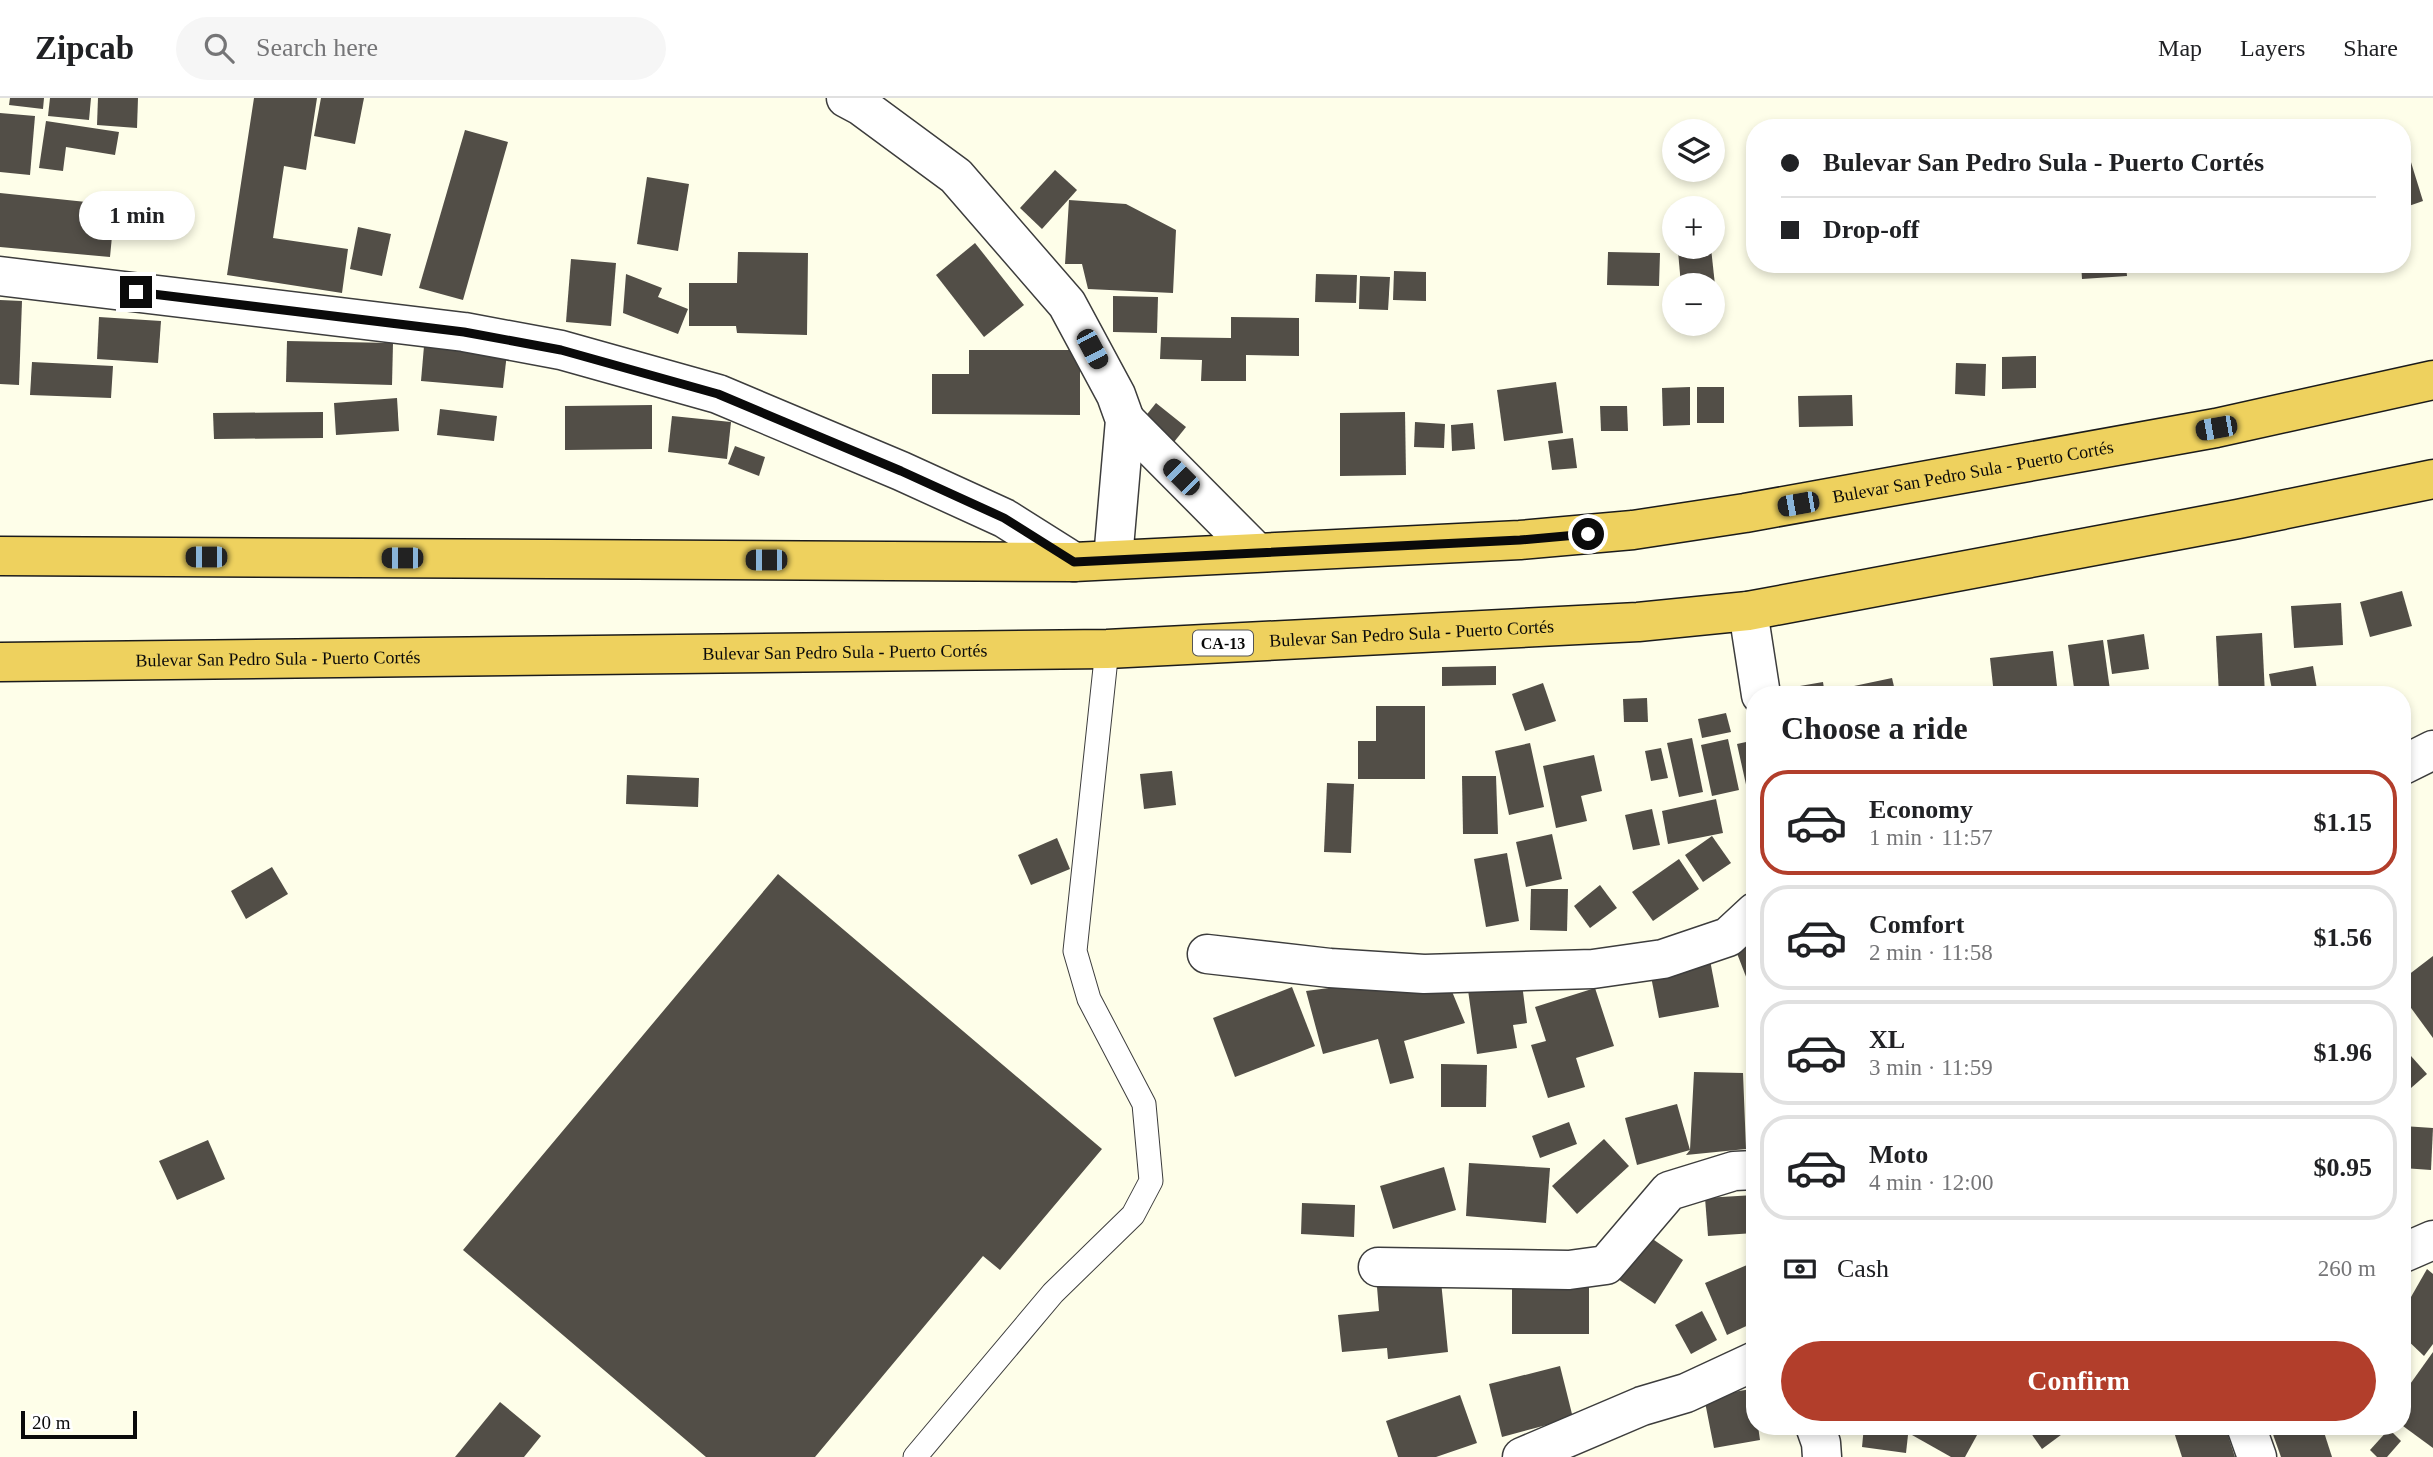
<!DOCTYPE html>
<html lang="en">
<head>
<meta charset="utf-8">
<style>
  body { margin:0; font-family:"Times New Roman",serif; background:#f6f6f6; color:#202124; height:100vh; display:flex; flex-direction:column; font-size:26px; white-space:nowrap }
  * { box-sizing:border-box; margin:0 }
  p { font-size:23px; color:#757577 }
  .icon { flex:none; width:38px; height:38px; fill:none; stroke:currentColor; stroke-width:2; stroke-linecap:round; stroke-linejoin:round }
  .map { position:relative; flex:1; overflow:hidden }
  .panel { position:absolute; left:1746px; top:588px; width:665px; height:749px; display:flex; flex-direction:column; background:#fff; border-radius:28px; box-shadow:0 4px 10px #0003 }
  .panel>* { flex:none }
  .banner { position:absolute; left:1746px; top:21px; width:665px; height:154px; border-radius:28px; box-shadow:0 4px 10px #0003; display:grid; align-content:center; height:154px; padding:0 35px; background:#fff }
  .fabs { position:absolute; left:1662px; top:21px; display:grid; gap:14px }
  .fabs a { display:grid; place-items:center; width:63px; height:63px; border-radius:50%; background:#fff; box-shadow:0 4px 10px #0003; font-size:35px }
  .scale { position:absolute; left:21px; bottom:18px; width:116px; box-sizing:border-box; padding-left:7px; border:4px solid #0a0a0a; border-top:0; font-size:19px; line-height:24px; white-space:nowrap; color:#0a0a0a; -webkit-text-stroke:5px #fff; paint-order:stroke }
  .end { position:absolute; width:32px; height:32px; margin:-16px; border:9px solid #0a0a0a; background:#fff; box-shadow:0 0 0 4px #fff }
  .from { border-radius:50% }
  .bubble { position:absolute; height:49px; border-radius:24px; background:#fff; box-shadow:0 4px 10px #0003; font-size:23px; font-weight:600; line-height:49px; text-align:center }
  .car { position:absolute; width:21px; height:42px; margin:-21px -10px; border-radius:9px; box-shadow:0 0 5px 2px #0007; background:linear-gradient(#222 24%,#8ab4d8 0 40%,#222 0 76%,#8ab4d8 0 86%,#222 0) }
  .banner b { display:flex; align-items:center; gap:24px; height:66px; font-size:26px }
  .banner b+b { border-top:2px solid #e0e0e0 }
  .banner i { width:18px; height:18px; background:#202124 }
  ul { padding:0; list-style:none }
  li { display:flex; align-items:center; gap:21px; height:105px; margin:0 14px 10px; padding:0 21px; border:4px solid #e0e0e0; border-radius:28px }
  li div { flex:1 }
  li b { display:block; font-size:26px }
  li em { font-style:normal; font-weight:600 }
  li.on { border-color:#b23e2b }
  li>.icon { width:63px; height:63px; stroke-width:1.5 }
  h2 { padding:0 35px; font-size:32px; line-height:84px }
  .pay { display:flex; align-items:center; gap:18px; height:77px; padding:0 35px; font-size:26px }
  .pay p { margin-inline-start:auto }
  .button { display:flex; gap:14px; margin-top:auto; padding:14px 35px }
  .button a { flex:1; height:80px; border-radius:42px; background:#b23e2b; color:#fff; font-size:28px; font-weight:600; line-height:80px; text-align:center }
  header { display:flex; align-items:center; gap:42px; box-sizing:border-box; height:98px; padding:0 35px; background:#fff; border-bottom:2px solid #e0e0e0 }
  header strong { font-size:33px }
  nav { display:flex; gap:38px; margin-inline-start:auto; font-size:24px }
  .search { width:490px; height:63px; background:#f6f6f6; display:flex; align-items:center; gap:18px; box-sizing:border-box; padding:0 24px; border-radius:38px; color:#757577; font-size:26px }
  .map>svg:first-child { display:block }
  .building { fill:#524e47 }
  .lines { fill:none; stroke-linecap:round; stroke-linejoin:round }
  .service-casing { stroke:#3d3d3d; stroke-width:25 }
  .minor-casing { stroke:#3d3d3d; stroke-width:41 }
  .trunk-casing { stroke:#1b1b1b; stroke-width:41 }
  .service { stroke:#fff; stroke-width:23 }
  .minor { stroke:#fff; stroke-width:38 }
  .trunk { stroke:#eed15e; stroke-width:38 }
  .route { stroke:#0a0a0a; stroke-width:9 }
  .labels { text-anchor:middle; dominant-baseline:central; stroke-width:7; stroke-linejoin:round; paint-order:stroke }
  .shield { fill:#fff; stroke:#545454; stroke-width:2 }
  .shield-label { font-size:16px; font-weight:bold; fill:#0a0a0a }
  .street-label { font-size:18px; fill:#0a0a0a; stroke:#fff }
</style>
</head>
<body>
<header>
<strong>Zipcab</strong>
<div class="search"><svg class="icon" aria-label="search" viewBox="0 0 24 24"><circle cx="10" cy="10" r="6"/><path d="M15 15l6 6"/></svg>Search here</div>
<nav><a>Map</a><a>Layers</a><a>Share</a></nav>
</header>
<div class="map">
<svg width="2433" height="1359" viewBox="0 0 2433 1359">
  <rect width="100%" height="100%" fill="#fefee9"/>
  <g class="building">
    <path d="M10 0H44L43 11 9 7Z"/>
    <path d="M50 0H91L89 22 48 18Z"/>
    <path d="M98 0H138L137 30 97 27Z"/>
    <path d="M254 0H317L306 72 284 68 273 140 348 151 342 195 227 177Z"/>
    <path d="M321 0H364L355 46 314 38Z"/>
    <path d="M0 15 35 18 30 77 0 74Z"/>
    <path d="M46 23 119 34 115 57 66 49 63 73 39 70Z"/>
    <path d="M465 32 508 44 463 202 419 190Z"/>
    <path d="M2410 61 2423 103 2403 110V64Z"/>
    <path d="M1055 72 1077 92 1042 131 1020 110Z"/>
    <path d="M647 79 689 86 678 153 637 146Z"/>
    <path d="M0 95 115 107 110 159 0 149Z"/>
    <path d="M1069 102 1126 106 1176 132 1173 195 1088 191 1082 166H1065Z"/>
    <path d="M358 129 391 136 382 178 350 171Z"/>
    <path d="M975 145 1024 207 984 239 936 177Z"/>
    <path d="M1711 150 1715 187H1681L1678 153Z"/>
    <path d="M738 154 808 155 807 237 737 235 736 228H689V185H737Z"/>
    <path d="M1608 154 1660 155 1659 188 1607 187Z"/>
    <path d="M571 161 616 165 611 228 566 224Z"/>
    <path d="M2081 166H2126L2127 178 2082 181Z"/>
    <path d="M2207 166H2248V169L2207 170Z"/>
    <path d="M1394 173 1426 174V203L1393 202Z"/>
    <path d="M626 176 662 190 658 199 688 211 678 236 623 215Z"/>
    <path d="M1316 176 1357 177 1356 205 1315 204Z"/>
    <path d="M1360 178 1390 179 1388 212 1359 211Z"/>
    <path d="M1113 198 1158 199 1157 235 1113 234Z"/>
    <path d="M0 202 22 203 19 287 0 286Z"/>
    <path d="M99 219 161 223 158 265 97 261Z"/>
    <path d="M1231 219 1299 220V258L1246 257V283H1201L1202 262 1160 261 1161 239 1231 240Z"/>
    <path d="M287 243 393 245 392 287 286 284Z"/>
    <path d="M424 248 507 255 503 290 421 283Z"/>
    <path d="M969 252H1080V317L932 316V276H969Z"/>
    <path d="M2036 258V290L2002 291V259Z"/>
    <path d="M32 264 113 268 111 300 30 297Z"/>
    <path d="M1956 265 1986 266 1985 298 1955 296Z"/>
    <path d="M1556 284 1563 335 1504 343 1497 292Z"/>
    <path d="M1690 289V327L1663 328 1662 290Z"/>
    <rect x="1697" y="289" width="27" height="36"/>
    <path d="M1852 297 1853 328 1799 329 1798 298Z"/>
    <path d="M397 300 399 333 336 337 334 305Z"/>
    <path d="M1156 305 1186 329 1170 349 1140 325Z"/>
    <path d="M652 307V351L565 352V308Z"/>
    <path d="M1600 308H1627L1628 333H1601Z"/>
    <path d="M440 311 497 318 494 343 437 337Z"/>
    <path d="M323 314V340L214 341 213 315Z"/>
    <path d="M1405 314 1406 377 1340 378V315Z"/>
    <path d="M672 318 731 324 727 361 668 354Z"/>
    <path d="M1415 324 1445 326 1444 350 1414 349Z"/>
    <path d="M1473 325 1475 351 1452 353 1451 327Z"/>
    <path d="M1573 340 1577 370 1552 372 1548 343Z"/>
    <path d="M735 348 765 359 759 378 728 366Z"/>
    <path d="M2402 493 2412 528 2370 539 2360 504Z"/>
    <path d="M2341 505 2343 547 2294 550 2291 508Z"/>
    <path d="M2262 535 2265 597H2219L2216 538Z"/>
    <path d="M2144 536 2149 571 2112 576 2107 542Z"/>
    <path d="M2103 542 2110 592 2075 597 2068 547Z"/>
    <path d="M2053 553 2058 597H1994L1990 560Z"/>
    <path d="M1496 568V587L1442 588V569Z"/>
    <path d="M2313 568 2318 597H2273L2269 576Z"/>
    <path d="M1892 580 1896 597H1836L1835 592Z"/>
    <path d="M1823 584 1825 597H1796L1794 589Z"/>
    <path d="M1543 585 1556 623 1525 633 1512 596Z"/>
    <path d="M1647 600 1648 624H1624L1623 601Z"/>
    <path d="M1376 608H1425V681H1358V643H1376Z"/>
    <path d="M1726 615 1731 634 1702 640 1698 621Z"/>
    <path d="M1692 640 1703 694 1679 699 1667 645Z"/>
    <path d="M1728 641 1739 692 1712 698 1701 647Z"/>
    <path d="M1755 642V689L1747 691 1737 646Z"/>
    <path d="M1530 645 1544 709 1509 717 1495 653Z"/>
    <path d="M1661 650 1668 680 1651 683 1645 653Z"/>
    <path d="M1594 657 1602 693 1581 698 1587 723 1556 730 1543 668Z"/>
    <path d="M1172 673 1176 707 1144 711 1140 676Z"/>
    <path d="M627 677 699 680 698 709 626 706Z"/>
    <path d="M1462 678H1496L1498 736H1463Z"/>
    <path d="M1327 685 1354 686 1351 755 1324 754Z"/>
    <path d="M1716 701 1723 735 1668 746 1662 713Z"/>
    <path d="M1652 711 1660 747 1633 752 1625 717Z"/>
    <path d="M1552 736 1562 781 1526 789 1516 744Z"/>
    <path d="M1712 738 1731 765 1703 784 1685 757Z"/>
    <path d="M1057 740 1070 771 1031 787 1018 757Z"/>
    <path d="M1507 755 1519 823 1486 829 1474 761Z"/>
    <path d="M1679 761 1699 791 1653 823 1632 794Z"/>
    <path d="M272 769 288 796 246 821 231 793Z"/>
    <path d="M778 776 1102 1051 1000 1172 983 1158 815 1359H706L463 1152Z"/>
    <path d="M1600 787 1617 810 1590 830 1574 808Z"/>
    <path d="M1531 791H1568L1567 833 1530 832Z"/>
    <path d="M1755 836V902L1733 845Z"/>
    <path d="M1709 857 1719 909 1659 920 1649 868Z"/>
    <path d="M2433 858V940L2403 899V881Z"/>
    <path d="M1521 878 1527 925 1513 927 1517 950 1477 956 1467 885Z"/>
    <path d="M1446 879 1465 925 1404 943 1414 980 1390 986 1378 941 1323 956 1306 893 1390 882Z"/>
    <path d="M1292 889 1315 948 1235 979 1213 920Z"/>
    <path d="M1595 890 1614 948 1576 960 1585 989 1548 1000 1531 947 1546 943 1535 909Z"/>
    <path d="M2403 949 2427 976 2403 997Z"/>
    <path d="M1441 966 1487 967 1486 1009H1441Z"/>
    <path d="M1694 974 1743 975 1746 1051 1686 1057 1690 1052Z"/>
    <path d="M1677 1006 1690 1052 1637 1067 1625 1020Z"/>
    <path d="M1569 1024 1577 1046 1540 1060 1532 1038Z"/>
    <path d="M2403 1028 2433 1030 2431 1072 2403 1070Z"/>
    <path d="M1604 1041 1629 1068 1577 1116 1552 1088Z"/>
    <path d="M208 1042 225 1081 177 1102 159 1063Z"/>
    <path d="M1469 1065 1550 1070 1546 1125 1466 1118Z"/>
    <path d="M1444 1069 1456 1112 1393 1131 1380 1088Z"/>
    <path d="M1754 1097 1755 1135 1708 1138 1705 1100Z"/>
    <path d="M1302 1105 1355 1107 1354 1139 1301 1136Z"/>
    <path d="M1641 1133 1683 1162 1655 1206 1612 1177Z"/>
    <path d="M1747 1167 1755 1186V1224L1727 1237 1705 1185Z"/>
    <path d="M2427 1171 2433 1176V1246L2424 1258 2403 1238V1213Z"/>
    <rect x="1512" y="1181" width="77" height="55"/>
    <path d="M1441 1183 1448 1254 1388 1261 1387 1250 1342 1254 1338 1217 1379 1213 1377 1189Z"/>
    <path d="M1702 1213 1717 1242 1691 1256 1675 1227Z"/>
    <path d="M2433 1254V1350L2403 1328V1296Z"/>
    <path d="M1560 1268 1573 1320 1502 1339 1489 1286Z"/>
    <path d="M1751 1291 1755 1328H1758L1760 1342 1714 1350 1704 1299Z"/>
    <path d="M1460 1297 1477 1345 1436 1359H1398L1386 1323Z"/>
    <path d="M500 1304 541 1338 524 1359H455Z"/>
    <path d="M1864 1328H1909L1906 1355 1862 1349Z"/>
    <path d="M1917 1328H1982L1965 1359H1951L1912 1337Z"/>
    <path d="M2026 1328H2073L2042 1351Z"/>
    <path d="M2172 1328H2225L2235 1359H2182Z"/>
    <path d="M2270 1328H2322L2332 1359H2281Z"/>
    <path d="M2389 1331 2401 1343 2387 1359H2377L2370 1352Z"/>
  </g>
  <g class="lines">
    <defs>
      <path id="service" d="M915 1359 1053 1195 1133 1117 1151 1083 1144 1006 1089 901 1075 853 1107 551"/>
      <g id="minor">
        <path d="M846 0 861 8 956 78 1067 206 1116 297 1125 322 1113 461"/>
        <path d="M0 178 464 234 561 252 718 296 901 373 1004 420 1074 464"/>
        <path d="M1125 322 1256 454"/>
        <path d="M1748 513 1761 597"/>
        <path d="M2403 667 2433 652"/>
        <path d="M1207 856 1330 870 1424 876 1593 871 1663 861 1728 839 1755 814"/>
        <path d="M2403 1155 2433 1142"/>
        <path d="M1378 1169 1569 1172 1606 1167 1669 1093 1734 1073 1755 1072"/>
        <path d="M1815 1328 1821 1345 1822 1359"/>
        <path d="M2246 1328 2257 1359"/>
        <path d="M1522 1359 1642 1308 1686 1295 1755 1263"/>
      </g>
      <g id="trunk">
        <path id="s1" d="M0 458 1074 464 1520 442 1633 432 1745 415 2216 330 2433 282"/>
        <path id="s2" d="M0 564 1107 551 1638 524 1748 513 2238 421 2433 381"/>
      </g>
    </defs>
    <use href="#service" class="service-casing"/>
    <use href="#minor" class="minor-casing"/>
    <use href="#trunk" class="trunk-casing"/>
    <use href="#service" class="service"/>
    <use href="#minor" class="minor"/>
    <use href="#trunk" class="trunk"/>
  </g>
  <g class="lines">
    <path class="route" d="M136 194 464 234 561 252 718 296 901 373 1004 420 1074 464 1520 442 1588 436"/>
  </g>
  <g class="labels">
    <rect class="shield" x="1193" y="532.5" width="60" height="25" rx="5"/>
    <g class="shield-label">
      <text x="1223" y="545">CA-13</text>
    </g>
    <g class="street-label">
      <text stroke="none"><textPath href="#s1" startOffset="1979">Bulevar San Pedro Sula - Puerto Cortés</textPath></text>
      <text stroke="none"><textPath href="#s2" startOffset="1412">Bulevar San Pedro Sula - Puerto Cortés</textPath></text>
      <text stroke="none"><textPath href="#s2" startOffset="845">Bulevar San Pedro Sula - Puerto Cortés</textPath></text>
      <text stroke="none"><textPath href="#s2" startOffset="278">Bulevar San Pedro Sula - Puerto Cortés</textPath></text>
    </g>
  </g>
</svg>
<div class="fabs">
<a><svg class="icon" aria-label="layers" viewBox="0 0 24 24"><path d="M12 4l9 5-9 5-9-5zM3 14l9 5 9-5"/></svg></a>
<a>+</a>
<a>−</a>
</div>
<div class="scale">20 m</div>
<i class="end from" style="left:1588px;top:436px"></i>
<i class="end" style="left:136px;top:194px"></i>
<div class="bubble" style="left:79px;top:93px;width:116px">1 min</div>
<i class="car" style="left:1092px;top:251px;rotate:152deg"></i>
<i class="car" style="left:2216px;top:330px;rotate:260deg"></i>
<i class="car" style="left:1181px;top:379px;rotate:315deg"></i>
<i class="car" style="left:1798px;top:406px;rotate:260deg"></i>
<i class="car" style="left:206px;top:459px;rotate:270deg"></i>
<i class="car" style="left:402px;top:460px;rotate:270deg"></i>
<i class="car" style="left:766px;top:462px;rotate:270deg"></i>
<div class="banner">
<b><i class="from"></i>Bulevar San Pedro Sula - Puerto Cortés</b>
<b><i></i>Drop-off</b>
</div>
<section class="panel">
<h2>Choose a ride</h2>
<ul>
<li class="on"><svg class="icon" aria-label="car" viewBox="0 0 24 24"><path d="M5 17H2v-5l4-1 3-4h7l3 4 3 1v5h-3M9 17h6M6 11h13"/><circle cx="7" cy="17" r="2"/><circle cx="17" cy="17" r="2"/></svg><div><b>Economy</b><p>1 min · 11:57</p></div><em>$1.15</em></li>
<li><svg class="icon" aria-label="car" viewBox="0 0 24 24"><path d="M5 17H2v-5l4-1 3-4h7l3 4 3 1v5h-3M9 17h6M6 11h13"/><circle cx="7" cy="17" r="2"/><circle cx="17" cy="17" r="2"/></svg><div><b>Comfort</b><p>2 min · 11:58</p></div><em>$1.56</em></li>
<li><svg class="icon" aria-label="car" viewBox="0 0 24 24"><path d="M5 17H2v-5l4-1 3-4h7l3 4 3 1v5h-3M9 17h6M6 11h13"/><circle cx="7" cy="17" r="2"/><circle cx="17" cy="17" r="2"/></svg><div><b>XL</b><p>3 min · 11:59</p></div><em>$1.96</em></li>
<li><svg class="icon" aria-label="car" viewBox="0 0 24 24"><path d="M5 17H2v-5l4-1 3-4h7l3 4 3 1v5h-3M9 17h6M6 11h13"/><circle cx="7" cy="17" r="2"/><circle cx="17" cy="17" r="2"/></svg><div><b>Moto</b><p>4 min · 12:00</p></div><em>$0.95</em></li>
</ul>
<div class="pay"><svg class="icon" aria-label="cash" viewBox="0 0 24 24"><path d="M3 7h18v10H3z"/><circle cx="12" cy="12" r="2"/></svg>Cash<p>260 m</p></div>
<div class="button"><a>Confirm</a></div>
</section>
</div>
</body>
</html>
